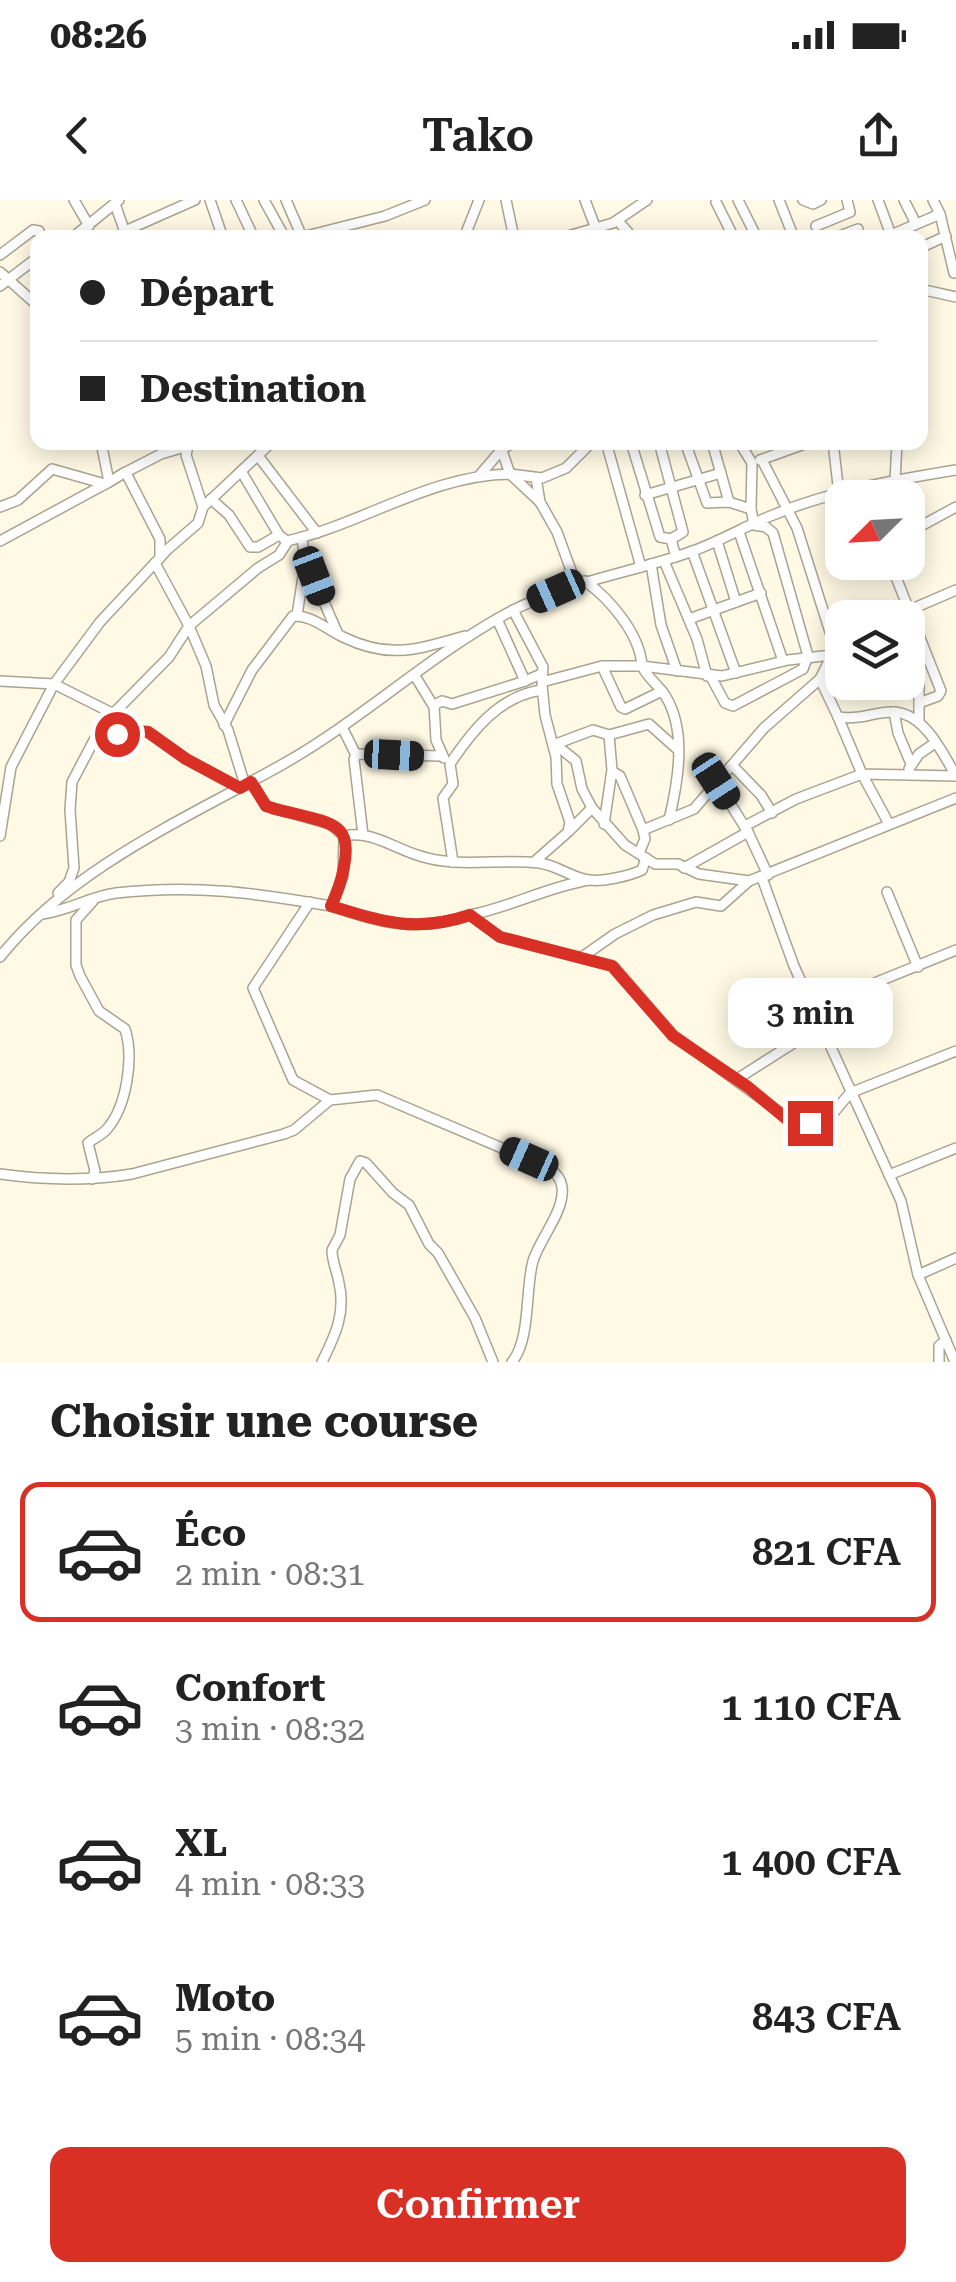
<!DOCTYPE html>
<html lang="fr">
<head>
<meta charset="utf-8">
<style>
  body { margin:0; font-family:"Roboto Serif",serif; background:#f2f2f2; color:#222; height:100vh; display:flex; flex-direction:column; font-size:38px; white-space:nowrap }
  * { box-sizing:border-box; margin:0 }
  p { font-size:32px; color:#767676 }
  .icon { flex:none; width:55px; height:55px; fill:none; stroke:currentColor; stroke-width:2; stroke-linecap:round; stroke-linejoin:round }
  .map { position:relative; height:1162px; overflow:hidden }
  .sheet { display:flex; flex-direction:column; background:#fff; flex:1 }
  .sheet>* { flex:none }
  .top-card { position:absolute; left:30px; top:30px; width:898px; height:220px; border-radius:20px; box-shadow:0 5px 25px #0003; display:grid; align-content:center; height:220px; padding:0 50px; background:#fff }
  .needle { width:65px; rotate:246deg }
  .tools { position:absolute; left:825px; top:280px; display:grid; gap:20px }
  .tools a { display:grid; place-items:center; width:100px; height:100px; border-radius:20px; background:#fff; box-shadow:0 5px 25px #0003; font-size:50px }
  .end { position:absolute; width:45px; height:45px; margin:-22px; border:12px solid #d93025; background:#fff; box-shadow:0 0 0 5px #fff }
  .from { border-radius:50% }
  .bubble { position:absolute; height:70px; border-radius:20px; background:#fff; box-shadow:0 5px 25px #0003; font-size:32px; font-weight:600; line-height:70px; text-align:center }
  .car { position:absolute; width:30px; height:60px; margin:-30px -15px; border-radius:12px; box-shadow:0 0 8px 2px #0007; background:linear-gradient(#222 24%,#8ab4d8 0 40%,#222 0 76%,#8ab4d8 0 86%,#222 0) }
  .top-card b { display:flex; align-items:center; gap:35px; height:95px; font-size:38px }
  .top-card b+b { border-top:2px solid #e0e0e0 }
  .top-card i { width:25px; height:25px; background:#222 }
  ul { padding:0; list-style:none }
  li { display:flex; align-items:center; gap:30px; height:140px; margin:0 20px 15px; padding:0 30px; border:5px solid transparent; border-radius:20px }
  li div { flex:1 }
  li b { display:block; font-size:38px }
  li em { font-style:normal; font-weight:600 }
  li.selected { border-color:#d93025 }
  li>.icon { width:90px; height:90px; stroke-width:1.5 }
  h2 { padding:0 50px; font-size:45px; line-height:120px }
  .action { display:flex; gap:20px; margin-top:auto; padding:20px 50px }
  .action a { flex:1; height:115px; border-radius:20px; background:#d93025; color:#fff; font-size:40px; font-weight:600; line-height:115px; text-align:center }
  .status { display:flex; justify-content:space-between; align-items:center; height:70px; padding:0 50px; background:#fff; direction:ltr }
  .status svg { height:28px; fill:currentColor }
  header { display:flex; justify-content:space-between; align-items:center; height:130px; padding:0 50px; background:#fff; font-size:45px; font-weight:600 }
  .map>svg:first-child { display:block }
  .lines { fill:none; stroke-linecap:round; stroke-linejoin:round }
  .minor-casing { stroke:#a9a492; stroke-width:12 }
  .minor { stroke:#fff; stroke-width:9 }
  .route { stroke:#d93025; stroke-width:12 }
</style>
</head>
<body>
<div class="status"><b>08:26</b><svg viewBox="0 0 49 12"><path d="M0 12V9h3v3zM5 12V6h3v6zM10 12V3h3v9zM15 12V0h3v12zM26 1h20v11H26zM47 4h2v5h-2z"/></svg></div>
<header><svg class="icon" aria-label="back" viewBox="0 0 24 24"><path d="M15 5l-7 7 7 7"/></svg>Tako<svg class="icon" aria-label="share" viewBox="0 0 24 24"><path d="M12 15V3M7 8l5-5 5 5M5 13v7h14v-7"/></svg></header>
<div class="map">
<svg width="956" height="1162" viewBox="0 0 956 1162">
  <rect width="100%" height="100%" fill="#fff9e5"/>
  <g class="lines">
    <defs>
      <g id="minor">
        <path d="M74 0 89 26"/>
        <path d="M210 0 223 38"/>
        <path d="M236 0 254 38"/>
        <path d="M264 0 285 38"/>
        <path d="M286 0 302 37 299 38"/>
        <path d="M506 0 514 38"/>
        <path d="M585 0 596 29"/>
        <path d="M738 0 757 38"/>
        <path d="M779 0 794 38"/>
        <path d="M803 0 813 4 821 0"/>
        <path d="M878 0 891 35 940 14 933 0"/>
        <path d="M904 0 916 24"/>
        <path d="M716 2 734 38"/>
        <path d="M115 4 127 38"/>
        <path d="M940 14 954 73"/>
        <path d="M618 21 633 38"/>
        <path d="M816 26 850 12 847 0"/>
        <path d="M125 31 195 0"/>
        <path d="M302 37 385 16 425 0"/>
        <path d="M72 38 119 0"/>
        <path d="M464 38 479 0"/>
        <path d="M561 38 613 23 647 0"/>
        <path d="M834 38 858 29"/>
        <path d="M920 48 946 36"/>
        <path d="M0 55 33 30 39 31 41 38"/>
        <path d="M0 72 38 106"/>
        <path d="M0 86 38 57"/>
        <path d="M920 89 956 97"/>
        <path d="M101 242 109 282 124 273 127 275 160 339V358"/>
        <path d="M196 242 188 246 186 255 203 307"/>
        <path d="M499 242 510 274 542 278 566 268 592 242"/>
        <path d="M606 242 641 367"/>
        <path d="M659 242 683 332 671 339"/>
        <path d="M685 242 707 303 729 302 751 309"/>
        <path d="M712 242 729 302"/>
        <path d="M833 242 839 294"/>
        <path d="M633 249 660 337 671 339 676 357"/>
        <path d="M259 257 317 333"/>
        <path d="M760 260 810 242"/>
        <path d="M762 260 797 328 836 451"/>
        <path d="M241 271 279 335 287 341C363 324 430 275 510 274L540 302"/>
        <path d="M124 273 161 254 188 246"/>
        <path d="M479 276 502 249 515 242"/>
        <path d="M536 278 540 302 557 332 576 384"/>
        <path d="M895 281 897 242"/>
        <path d="M645 295 721 273"/>
        <path d="M211 299 229 315 250 347H258L279 335"/>
        <path d="M0 307 18 300 52 269 105 284"/>
        <path d="M739 332 783 461"/>
        <path d="M908 333 956 307"/>
        <path d="M0 341 109 282"/>
        <path d="M717 341 736 402"/>
        <path d="M692 351 736 473"/>
        <path d="M304 356 337 432"/>
        <path d="M664 361 697 439 707 476"/>
        <path d="M890 362 941 491 938 496 919 503"/>
        <path d="M651 364 661 425 677 471"/>
        <path d="M585 381C610 399 640 434 642 466L722 476 788 460 832 455"/>
        <path d="M513 410 543 467 542 482 602 466H642C648 479 659 485 666 497 687 532 678 582 669 620"/>
        <path d="M297 415 305 364 302 337"/>
        <path d="M891 418 956 390"/>
        <path d="M497 419 525 481 541 474"/>
        <path d="M689 419 761 393"/>
        <path d="M908 443 919 475V521"/>
        <path d="M602 466 621 507 625 509 662 491"/>
        <path d="M415 476 434 507"/>
        <path d="M711 477 725 503 733 506 803 469 808 456 773 333 766 327 754 325 751 309 752 263 739 242"/>
        <path d="M820 479 838 517C863 520 872 512 892 512 924 512 942 552 956 576"/>
        <path d="M0 481 54 484 112 513"/>
        <path d="M894 512 898 533 911 564"/>
        <path d="M838 517 862 574 956 576"/>
        <path d="M224 525 252 470 293 416C312 415 326 429 343 437 390 460 418 449 465 436"/>
        <path d="M342 527 356 555"/>
        <path d="M97 535 113 536 127 530 148 532 186 559 240 588"/>
        <path d="M609 535 649 524 677 549"/>
        <path d="M555 544 576 561 582 589 592 608 625 645 655 664H678L699 674 749 681"/>
        <path d="M553 545 593 530 609 535 612 570 604 624"/>
        <path d="M444 558 436 540 434 505 442 501 452 504 525 481"/>
        <path d="M732 565 761 595 772 613"/>
        <path d="M909 569 919 554 935 543"/>
        <path d="M611 577 615 573 620 576 643 630 645 639 639 653"/>
        <path d="M251 581 266 606 330 624 344 636"/>
        <path d="M716 581 748 632 768 675"/>
        <path d="M245 585 228 530 214 505 206 466 189 426 258 368 279 355 288 341"/>
        <path d="M745 626 796 599 862 574 889 624"/>
        <path d="M643 630 694 609 764 528 820 479 832 455 842 445"/>
        <path d="M569 631 592 608"/>
        <path d="M363 635 354 559 357 554 442 556"/>
        <path d="M0 636 11 567 54 484 100 422 168 349 198 323 203 307 272 242"/>
        <path d="M453 662 443 598 453 584 450 564C472 531 499 496 542 490"/>
        <path d="M534 662 568 632 570 622 557 584 556 557 545 515 542 485"/>
        <path d="M684 668 748 632"/>
        <path d="M762 678 794 766 901 1001 918 1075 955 1162"/>
        <path d="M589 680C547 687 511 707 470 715L500 737 613 766 673 835 799 926 835 911 850 893 956 851"/>
        <path d="M887 692 918 767"/>
        <path d="M58 693 69 682 74 668 70 610 72 582 102 525 169 457 189 426 155 363"/>
        <path d="M310 702 253 788 293 880 330 900"/>
        <path d="M331 706C383 723 416 733 470 715"/>
        <path d="M42 714C68 711 91 696 116 693 194 684 255 693 331 706L343 676 344 636C370 630 392 647 417 655 457 669 498 658 539 663 557 665 572 678 589 680 603 682 629 676 642 670L646 658"/>
        <path d="M0 757C72 667 187 618 285 563 362 519 428 457 504 415 563 382 628 374 690 352 719 342 745 326 773 315 830 291 895 280 956 270"/>
        <path d="M582 757 615 734 653 715 696 702 721 706 749 681 956 598"/>
        <path d="M813 808 956 750"/>
        <path d="M737 879 822 825"/>
        <path d="M0 974C43 980 89 981 132 974L284 934 294 930 330 900 377 895 549 968C556 973 561 978 562 987 565 1011 540 1038 533 1061 525 1089 531 1139 512 1162"/>
        <path d="M889 975 956 948"/>
        <path d="M92 979 95 971 88 943C94 938 102 935 107 929 127 906 134 857 125 829L99 811 80 776 76 765V720L93 701"/>
        <path d="M918 1075 956 1058"/>
        <path d="M322 1162C335 1136 346 1113 339 1083 337 1071 332 1062 332 1050L340 1035 350 979 360 961 366 963 393 993 409 1005 429 1044 438 1053 475 1118 493 1162"/>
        <path d="M939 1162V1146L946 1140"/>
      </g>
    </defs>
    <use href="#minor" class="minor-casing"/>
    <use href="#minor" class="minor"/>
  </g>
  <g class="lines">
    <path class="route" d="M117 534 127 530 148 532 186 559 240 588 251 582 266 606C278 611 291 612 304 616 315 619 332 622 340 631 354 646 339 690 331 706 383 722 416 733 470 715L500 737 612 766 673 836 748 887 790 922 799 926 810 923"/>
  </g>
</svg>
<div class="tools">
<a><svg class="needle" viewBox="-14 -14 28 28"><path d="M0-13l5 13h-10z" fill="#e53935"/><path d="M0 13l5-13h-10z" fill="#767676"/></svg></a>
<a><svg class="icon" aria-label="layers" viewBox="0 0 24 24"><path d="M12 4l9 5-9 5-9-5zM3 14l9 5 9-5"/></svg></a>
</div>
<i class="end from" style="left:117px;top:534px"></i>
<i class="end" style="left:810px;top:923px"></i>
<div class="bubble" style="left:728px;top:778px;width:165px">3 min</div>
<i class="car" style="left:314px;top:376px;rotate:159deg"></i>
<i class="car" style="left:556px;top:391px;rotate:246deg"></i>
<i class="car" style="left:394px;top:555px;rotate:93deg"></i>
<i class="car" style="left:716px;top:581px;rotate:147deg"></i>
<i class="car" style="left:529px;top:959px;rotate:294deg"></i>
<div class="top-card">
<b><i class="from"></i>Départ</b>
<b><i></i>Destination</b>
</div>
</div>
<section class="sheet">
<h2>Choisir une course</h2>
<ul>
<li class="selected"><svg class="icon" aria-label="car" viewBox="0 0 24 24"><path d="M5 17H2v-5l4-1 3-4h7l3 4 3 1v5h-3M9 17h6M6 11h13"/><circle cx="7" cy="17" r="2"/><circle cx="17" cy="17" r="2"/></svg><div><b>Éco</b><p>2 min · 08:31</p></div><em>821 CFA</em></li>
<li><svg class="icon" aria-label="car" viewBox="0 0 24 24"><path d="M5 17H2v-5l4-1 3-4h7l3 4 3 1v5h-3M9 17h6M6 11h13"/><circle cx="7" cy="17" r="2"/><circle cx="17" cy="17" r="2"/></svg><div><b>Confort</b><p>3 min · 08:32</p></div><em>1 110 CFA</em></li>
<li><svg class="icon" aria-label="car" viewBox="0 0 24 24"><path d="M5 17H2v-5l4-1 3-4h7l3 4 3 1v5h-3M9 17h6M6 11h13"/><circle cx="7" cy="17" r="2"/><circle cx="17" cy="17" r="2"/></svg><div><b>XL</b><p>4 min · 08:33</p></div><em>1 400 CFA</em></li>
<li><svg class="icon" aria-label="car" viewBox="0 0 24 24"><path d="M5 17H2v-5l4-1 3-4h7l3 4 3 1v5h-3M9 17h6M6 11h13"/><circle cx="7" cy="17" r="2"/><circle cx="17" cy="17" r="2"/></svg><div><b>Moto</b><p>5 min · 08:34</p></div><em>843 CFA</em></li>
</ul>
<div class="action"><a>Confirmer</a></div>
</section>
</body>
</html>
